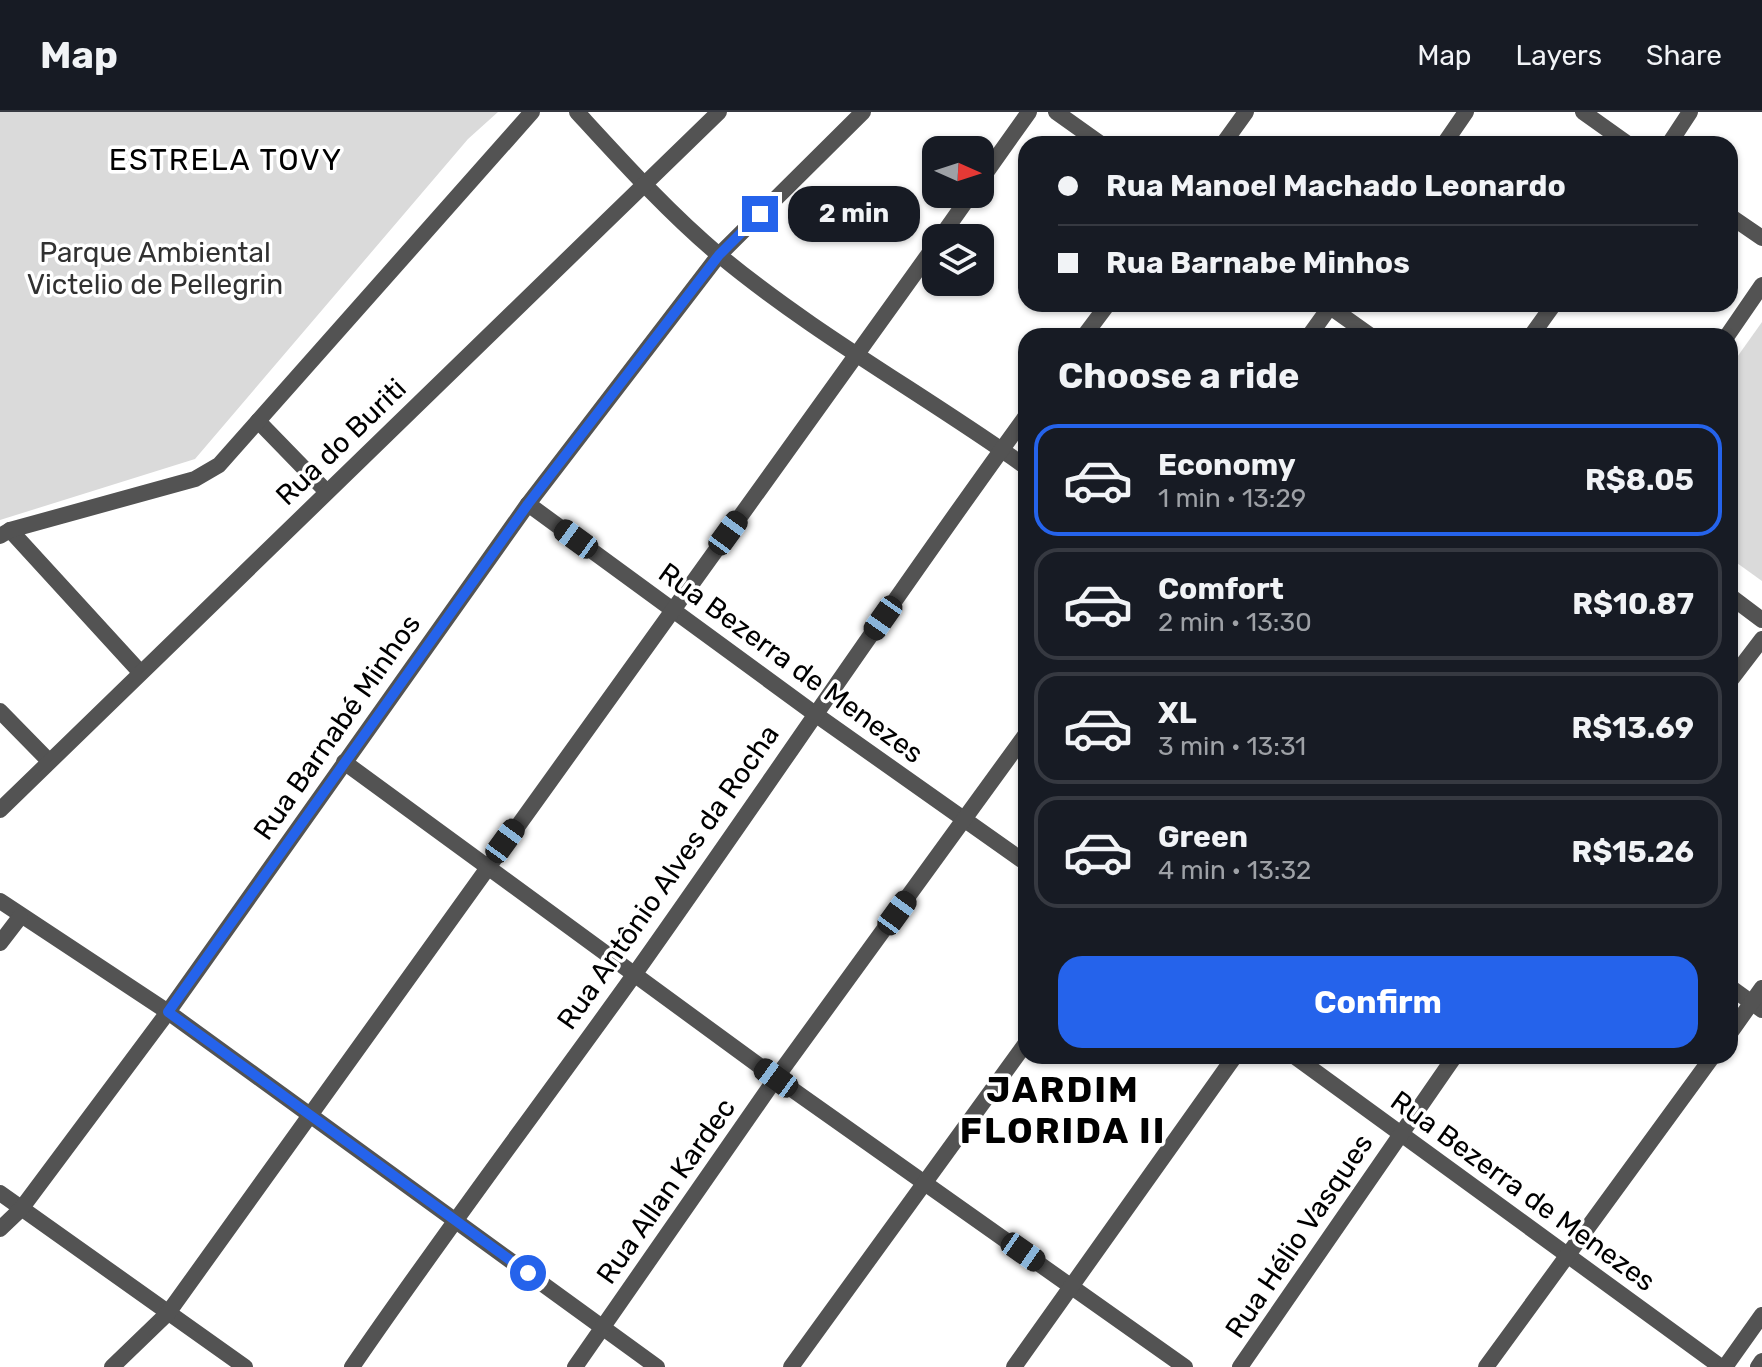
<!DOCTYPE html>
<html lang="en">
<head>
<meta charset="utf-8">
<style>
  body { margin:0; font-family:Rubik,sans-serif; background:#242831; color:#f1f3f6; height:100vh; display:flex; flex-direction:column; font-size:30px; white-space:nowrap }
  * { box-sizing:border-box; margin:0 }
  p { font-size:26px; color:#9ea1a6 }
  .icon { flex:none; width:44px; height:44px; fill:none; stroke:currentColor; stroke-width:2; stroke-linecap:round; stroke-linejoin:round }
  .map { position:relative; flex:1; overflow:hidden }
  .drawer { position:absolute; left:1018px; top:216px; width:720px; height:736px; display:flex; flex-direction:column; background:#171b24; border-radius:24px; box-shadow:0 2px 6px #0004 }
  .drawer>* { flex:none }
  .hud { position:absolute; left:1018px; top:24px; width:720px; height:176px; border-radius:24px; box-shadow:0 2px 6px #0004; display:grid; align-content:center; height:176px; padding:0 40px; background:#171b24 }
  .needle { width:52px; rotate:93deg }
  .controls { position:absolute; left:922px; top:24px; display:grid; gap:16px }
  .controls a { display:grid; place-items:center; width:72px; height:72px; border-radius:16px; background:#171b24; box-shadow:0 2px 6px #0004; font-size:40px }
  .end { position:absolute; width:36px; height:36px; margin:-18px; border:10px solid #2563eb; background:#fff; box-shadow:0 0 0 4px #fff }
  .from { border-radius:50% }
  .bubble { position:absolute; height:56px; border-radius:24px; background:#171b24; box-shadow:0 2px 6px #0004; font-size:26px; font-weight:700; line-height:56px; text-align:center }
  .car { position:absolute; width:24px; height:48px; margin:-24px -12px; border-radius:10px; box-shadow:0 0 6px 2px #0007; background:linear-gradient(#222 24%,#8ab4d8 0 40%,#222 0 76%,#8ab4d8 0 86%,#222 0) }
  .hud b { display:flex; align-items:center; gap:28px; height:76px; font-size:30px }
  .hud b+b { border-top:2px solid #363941 }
  .hud i { width:20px; height:20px; background:#f1f3f6 }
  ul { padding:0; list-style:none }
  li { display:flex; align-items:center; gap:24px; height:112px; margin:0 16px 12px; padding:0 24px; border:4px solid #363941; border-radius:24px }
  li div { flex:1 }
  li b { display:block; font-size:30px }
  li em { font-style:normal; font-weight:700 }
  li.on { border-color:#2563eb }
  li>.icon { width:72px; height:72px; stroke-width:1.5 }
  h2 { padding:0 40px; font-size:36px; line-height:96px }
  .primary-button { display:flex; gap:16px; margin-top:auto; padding:16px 40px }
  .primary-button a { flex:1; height:92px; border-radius:24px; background:#2563eb; color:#fff; font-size:32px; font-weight:700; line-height:92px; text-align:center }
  header { display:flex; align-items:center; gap:48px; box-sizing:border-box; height:112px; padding:0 40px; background:#171b24; border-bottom:2px solid #363941 }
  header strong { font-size:38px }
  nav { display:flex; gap:44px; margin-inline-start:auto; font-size:28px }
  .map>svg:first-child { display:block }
  .green { fill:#dadada }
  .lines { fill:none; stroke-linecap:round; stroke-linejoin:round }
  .minor { stroke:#535353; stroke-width:16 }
  .tertiary { stroke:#535353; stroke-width:16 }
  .route { stroke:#2563eb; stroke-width:10 }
  .labels { text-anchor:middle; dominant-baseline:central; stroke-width:7; stroke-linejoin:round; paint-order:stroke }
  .park-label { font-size:28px; fill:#313131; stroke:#fff }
  .street-label { font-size:28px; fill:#000; stroke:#fff }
  .neighbourhood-label { font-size:30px; letter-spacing:2px; fill:#000; stroke:#fff }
  .district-label { font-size:36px; font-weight:bold; letter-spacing:2px; fill:#000; stroke:#fff }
</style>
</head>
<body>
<header>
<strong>Map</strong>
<nav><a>Map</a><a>Layers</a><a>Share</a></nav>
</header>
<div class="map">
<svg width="1762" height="1255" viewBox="0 0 1762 1255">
  <rect width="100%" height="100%" fill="#fff"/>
  <g class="green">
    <path d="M0 0H498L468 27 195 347 0 408Z"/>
    <path d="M1762 210V469L1730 446V255Z"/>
  </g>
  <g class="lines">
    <g class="minor">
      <path d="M577 0C622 49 668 100 719 143 814 222 925 283 1026 355"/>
      <path d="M1056 0 1101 32"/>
      <path d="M1583 0 1628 32"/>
      <path d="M1223 32 1246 0"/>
      <path d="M1444 32 1466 0"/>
      <path d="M1669 32 1690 0"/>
      <path d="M980 69 1029 0"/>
      <path d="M1730 104 1762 126"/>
      <path d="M940 126 971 82"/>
      <path d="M1326 192 1371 224"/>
      <path d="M1084 224 1108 192"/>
      <path d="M1309 224 1332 192"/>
      <path d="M1531 224 1554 192"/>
      <path d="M1727 224 1762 173"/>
      <path d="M258 309 327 380"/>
      <path d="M528 392 815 602 1026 751"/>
      <path d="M10 418 140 560"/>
      <path d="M0 424 10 418 195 367 219 353 532 0"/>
      <path d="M1730 484 1762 508"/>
      <path d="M1730 569 1762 527"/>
      <path d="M0 599 49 649"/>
      <path d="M344 650 776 966 1185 1255"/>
      <path d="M0 698 719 0"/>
      <path d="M0 789 168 900 657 1255"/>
      <path d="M0 831 20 805"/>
      <path d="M1730 875 1762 898"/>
      <path d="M1730 921 1762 876"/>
      <path d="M1294 944 1721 1255"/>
      <path d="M0 1081 245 1255"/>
      <path d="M0 1117 21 1097 168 900 528 392 719 143 863 0"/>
      <path d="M112 1255 168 1201 936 132"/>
      <path d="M352 1255C443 1122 540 994 634 863 766 677 892 488 1026 304"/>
      <path d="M575 1255 776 966 1026 622"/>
      <path d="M791 1255 1026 931"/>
      <path d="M1014 1255 1235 944"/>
      <path d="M1240 1255 1455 944"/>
      <path d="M1486 1255 1713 944"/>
    </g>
    <g class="tertiary">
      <path d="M1725 1255 1762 1203"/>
      <path d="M1758 1255 1762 1249"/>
    </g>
  </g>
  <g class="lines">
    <path class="route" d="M528 1161 168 900 528 392 719 143 760 102"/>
  </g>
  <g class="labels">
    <g class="park-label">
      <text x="155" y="140">Parque Ambiental<tspan x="155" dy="32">Victelio de Pellegrin</tspan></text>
    </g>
    <g class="street-label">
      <text transform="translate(341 330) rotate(-44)">Rua do Buriti</text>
      <text transform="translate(791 551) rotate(36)">Rua Bezerra de Menezes</text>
      <text transform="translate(337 615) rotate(-55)">Rua Barnabé Minhos</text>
      <text transform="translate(668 765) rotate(-55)">Rua Antônio Alves da Rocha</text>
      <text transform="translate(666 1079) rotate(-55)">Rua Allan Kardec</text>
      <text transform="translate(1523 1079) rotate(36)">Rua Bezerra de Menezes</text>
      <text transform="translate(1299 1124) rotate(-56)">Rua Hélio Vasques</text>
    </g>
    <g class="neighbourhood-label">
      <text x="226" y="48">ESTRELA TOVY</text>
    </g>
    <g class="district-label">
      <text x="1063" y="977">JARDIM<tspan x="1063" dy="41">FLORIDA II</tspan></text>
    </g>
  </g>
</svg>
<div class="controls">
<a><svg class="needle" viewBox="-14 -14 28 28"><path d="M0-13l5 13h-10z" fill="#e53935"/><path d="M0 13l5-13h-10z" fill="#9ea1a6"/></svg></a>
<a><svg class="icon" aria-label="layers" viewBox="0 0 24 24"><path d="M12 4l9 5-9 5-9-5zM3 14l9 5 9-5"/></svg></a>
</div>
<i class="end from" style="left:528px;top:1161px"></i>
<i class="end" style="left:760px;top:102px"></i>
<div class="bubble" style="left:788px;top:74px;width:132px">2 min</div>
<i class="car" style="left:728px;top:421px;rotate:36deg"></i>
<i class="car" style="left:576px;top:427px;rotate:306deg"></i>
<i class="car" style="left:883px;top:506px;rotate:215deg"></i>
<i class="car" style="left:505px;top:729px;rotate:36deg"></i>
<i class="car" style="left:897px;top:801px;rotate:36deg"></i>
<i class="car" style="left:776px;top:966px;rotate:306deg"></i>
<i class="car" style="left:1023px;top:1140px;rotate:125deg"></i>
<div class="hud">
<b><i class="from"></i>Rua Manoel Machado Leonardo</b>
<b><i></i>Rua Barnabe Minhos</b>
</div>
<section class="drawer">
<h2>Choose a ride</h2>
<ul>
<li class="on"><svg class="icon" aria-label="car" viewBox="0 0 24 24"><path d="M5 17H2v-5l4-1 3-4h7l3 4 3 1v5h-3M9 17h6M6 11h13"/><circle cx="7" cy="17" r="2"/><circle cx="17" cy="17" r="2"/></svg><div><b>Economy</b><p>1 min · 13:29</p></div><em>R$8.05</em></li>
<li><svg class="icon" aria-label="car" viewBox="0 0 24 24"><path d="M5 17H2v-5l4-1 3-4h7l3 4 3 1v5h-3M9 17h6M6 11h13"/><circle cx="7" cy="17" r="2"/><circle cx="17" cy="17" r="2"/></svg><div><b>Comfort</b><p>2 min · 13:30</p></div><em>R$10.87</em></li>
<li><svg class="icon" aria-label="car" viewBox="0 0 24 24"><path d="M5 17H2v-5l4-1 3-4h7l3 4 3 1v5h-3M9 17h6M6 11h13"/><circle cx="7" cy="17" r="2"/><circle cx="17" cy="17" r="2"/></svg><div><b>XL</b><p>3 min · 13:31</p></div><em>R$13.69</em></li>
<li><svg class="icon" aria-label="car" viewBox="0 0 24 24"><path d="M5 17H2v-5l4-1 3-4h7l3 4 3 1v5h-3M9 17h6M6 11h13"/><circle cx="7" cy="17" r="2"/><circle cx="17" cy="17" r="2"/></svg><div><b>Green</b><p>4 min · 13:32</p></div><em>R$15.26</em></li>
</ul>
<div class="primary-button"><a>Confirm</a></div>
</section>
</div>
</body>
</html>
